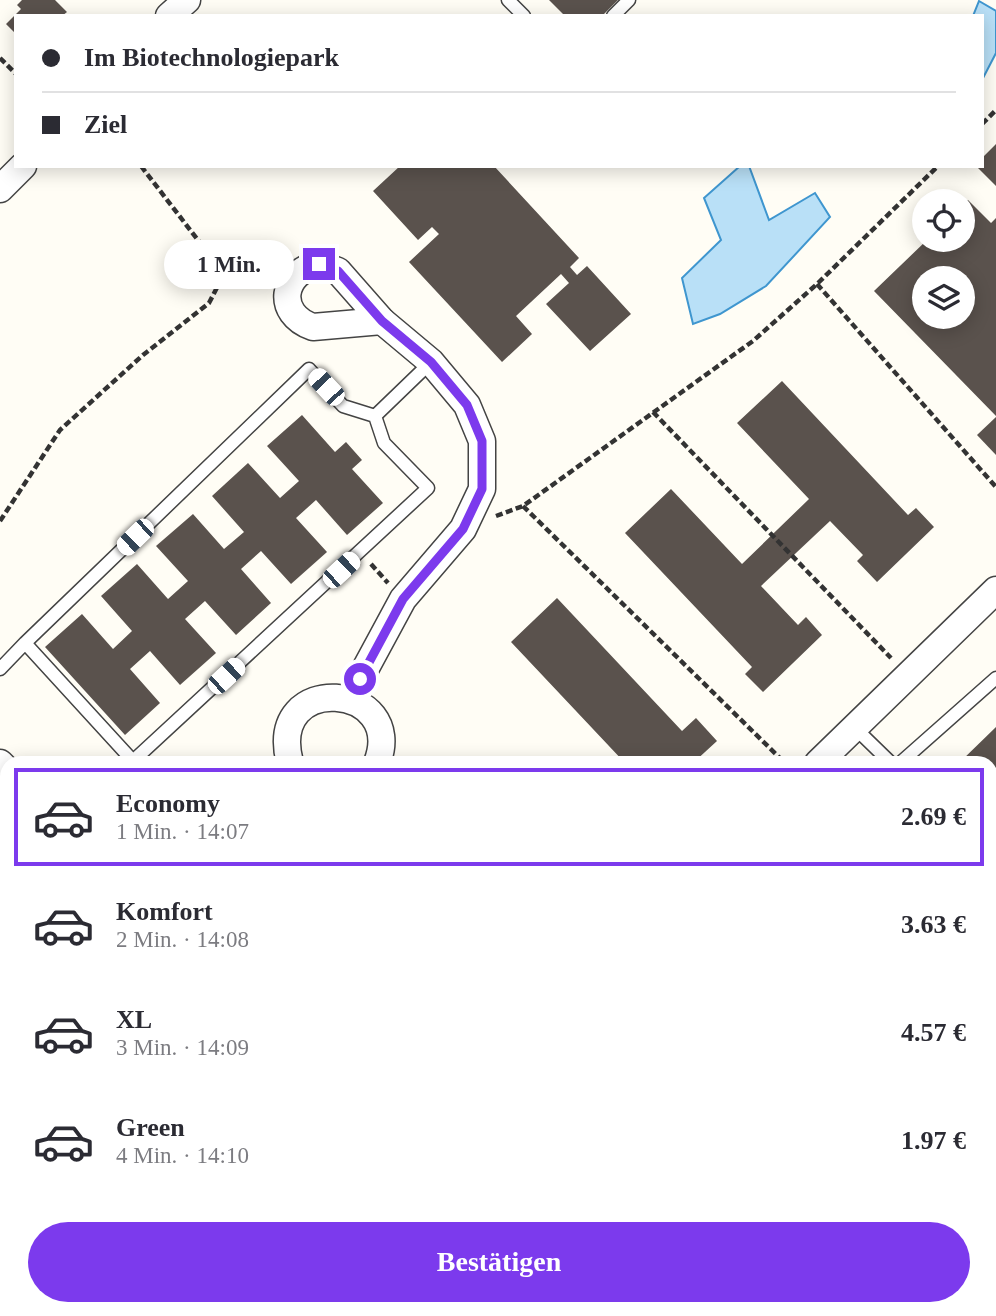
<!DOCTYPE html>
<html lang="de">
<head>
<meta charset="utf-8">
<style>
  body { margin:0; font-family:Georgia,serif; background:#f7f7f7; color:#2b2b33; height:100vh; display:flex; flex-direction:column; font-size:26px; white-space:nowrap }
  * { box-sizing:border-box; margin:0 }
  p { font-size:23px; color:#7c7c81 }
  .icon { flex:none; width:38px; height:38px; fill:none; stroke:currentColor; stroke-width:2; stroke-linecap:round; stroke-linejoin:round }
  .map { position:relative; flex:1; overflow:hidden }
  .drawer { position:absolute; left:0px; top:756px; width:998px; height:560px; display:flex; flex-direction:column; background:#fff; border-radius:21px 21px 0 0; box-shadow:0 4px 18px #0003 }
  .drawer>* { flex:none }
  .banner { position:absolute; left:14px; top:14px; width:970px; height:154px; border-radius:0px; box-shadow:0 4px 18px #0003; display:grid; align-content:center; height:154px; padding:0 28px; background:#fff }
  .buttons { position:absolute; left:912px; top:189px; display:grid; gap:14px }
  .buttons a { display:grid; place-items:center; width:63px; height:63px; border-radius:50%; background:#fff; box-shadow:0 4px 18px #0003; font-size:35px }
  .end { position:absolute; width:32px; height:32px; margin:-16px; border:9px solid #7c3aed; background:#fff; box-shadow:0 0 0 4px #fff }
  .from { border-radius:50% }
  .bubble { position:absolute; height:49px; border-radius:24px; background:#fff; box-shadow:0 4px 18px #0003; font-size:23px; font-weight:600; line-height:49px; text-align:center }
  .car { position:absolute; width:21px; height:42px; margin:-21px -10px; border-radius:9px; box-shadow:0 0 5px 2px #0007; background:linear-gradient(#fff 24%,#345 0 40%,#fff 0 76%,#345 0 86%,#fff 0) }
  .banner b { display:flex; align-items:center; gap:24px; height:66px; font-size:26px }
  .banner b+b { border-top:2px solid #e1e1e2 }
  .banner i { width:18px; height:18px; background:#2b2b33 }
  ul { padding:12px 0 0; list-style:none }
  li { display:flex; align-items:center; gap:21px; height:98px; margin:0 14px 10px; padding:0 14px; border:4px solid transparent; border-radius:0px }
  li div { flex:1 }
  li b { display:block; font-size:26px }
  li em { font-style:normal; font-weight:600 }
  li.current { border-color:#7c3aed }
  li>.icon { width:63px; height:63px; stroke-width:1.5 }
  .button { display:flex; gap:14px; margin-top:auto; padding:14px 28px }
  .button a { flex:1; height:80px; border-radius:42px; background:#7c3aed; color:#fff; font-size:28px; font-weight:600; line-height:80px; text-align:center }
  .map>svg:first-child { display:block }
  .water { fill:#b9e0f7; stroke:#3f96cf; stroke-width:2 }
  .building { fill:#5a524d; fill-rule:evenodd }
  .lines { fill:none; stroke-linecap:round; stroke-linejoin:round }
  .service-casing { stroke:#444; stroke-width:15 }
  .minor-casing { stroke:#444; stroke-width:29 }
  .tertiary-casing { stroke:#444; stroke-width:34 }
  .path { stroke:#333; stroke-width:4.5; stroke-dasharray:7 3.5; stroke-linecap:butt }
  .service { stroke:#fff; stroke-width:12 }
  .minor { stroke:#fff; stroke-width:26 }
  .tertiary { stroke:#fff; stroke-width:32 }
  .route { stroke:#7c3aed; stroke-width:9 }
</style>
</head>
<body>
<div class="map">
<svg width="996" height="1316" viewBox="0 0 996 1316">
  <rect width="100%" height="100%" fill="#fffdf5"/>
  <g class="water">
    <path d="M979 1 996 11V53L982 80V16H973Z"/>
    <path d="M740 166H749L769 220 815 193 830 217 766 286 720 314 693 324 682 278 721 240 704 198Z"/>
  </g>
  <g class="building">
    <path d="M22 0H55L67 12 62 16H16V34L6 24 21 9 17 5Z"/>
    <path d="M549 0H618L602 16H565Z"/>
    <path d="M996 144V186L976 166H982V158Z"/>
    <path d="M400 166H494L579 258 570 267 577 275 587 266 631 314 590 351 546 304 569 283 561 274 516 316 532 334 502 362 409 262 439 234 432 227 418 240 373 191Z"/>
    <path d="M968 200 991 223 996 218V416L874 291 927 240H962V205ZM924 278H962V317H924Z"/>
    <path d="M782 381 908 515 916 508 934 527 877 582 857 561 863 555 830 521 761 586 798 625 806 617 822 635 763 692 745 674 752 667 625 533 671 489 742 564 809 499 737 423Z"/>
    <path d="M302 415 335 452 346 442 362 460 352 469 383 503 347 535 316 500 296 518 327 552 291 584 261 551 241 569 271 603 236 635 205 601 185 619 216 653 180 685 150 651 130 669 160 703 125 735 45 647 82 614 113 649 132 631 101 596 137 564 168 599 188 581 156 546 193 514 224 549 244 532 212 496 248 463 280 498 299 481 267 446Z"/>
    <path d="M996 417V455L977 435Z"/>
    <path d="M557 598 682 731 696 718 717 741 693 763H625L511 642Z"/>
    <path d="M996 727V841L990 835V763H959Z"/>
    <path d="M416 1309H540L533 1316H423Z"/>
  </g>
  <g class="lines">
    <defs>
      <g id="service">
        <path d="M508 0 524 16"/>
        <path d="M613 16 629 0"/>
        <path d="M375 416 431 362"/>
        <path d="M0 669 25 643 309 369 343 406 375 416 384 443 428 488 133 761 25 643"/>
        <path d="M855 728 891 763"/>
        <path d="M900 763 996 678"/>
        <path d="M990 941 996 936"/>
        <path d="M376 1309 383 1316"/>
        <path d="M555 1316 563 1309"/>
      </g>
      <g id="minor">
        <path d="M169 16 187 0"/>
        <path d="M0 189 23 166"/>
        <path d="M319 264 338 271 382 321 313 327C275 314 281 272 319 264Z"/>
        <path d="M349 699 403 599 463 529 482 489V441L467 405 431 362 382 321"/>
        <path d="M0 763 7 770"/>
        <path d="M290 763C265 669 408 683 377 763"/>
        <path d="M818 763 996 590"/>
        <path d="M0 1013 7 1006"/>
      </g>
      <g id="tertiary">
        <path d="M0 1187 7 1194"/>
        <path d="M114 1309 121 1316"/>
      </g>
    </defs>
    <use href="#service" class="service-casing"/>
    <use href="#minor" class="minor-casing"/>
    <use href="#tertiary" class="tertiary-casing"/>
    <g class="path">
      <path d="M0 58 16 74"/>
      <path d="M982 124 996 110"/>
      <path d="M141 166 224 274 267 277"/>
      <path d="M817 284 996 487"/>
      <path d="M653 412 891 658"/>
      <path d="M523 506 785 763"/>
      <path d="M496 516 523 506 753 341 817 284 938 166"/>
      <path d="M0 521 60 430 143 355 209 303 224 274"/>
      <path d="M371 564 388 583"/>
    </g>
    <use href="#service" class="service"/>
    <use href="#minor" class="minor"/>
    <use href="#tertiary" class="tertiary"/>
  </g>
  <g class="lines">
    <path class="route" d="M319 264 338 271 382 321 431 362 467 405 482 441V489L463 529 403 599 360 679"/>
  </g>
</svg>
<div class="buttons">
<a><svg class="icon" aria-label="locate" viewBox="0 0 24 24"><circle cx="12" cy="12" r="6"/><path d="M12 2v4M12 18v4M2 12h4M18 12h4"/></svg></a>
<a><svg class="icon" aria-label="layers" viewBox="0 0 24 24"><path d="M12 4l9 5-9 5-9-5zM3 14l9 5 9-5"/></svg></a>
</div>
<i class="end from" style="left:360px;top:679px"></i>
<i class="end" style="left:319px;top:264px"></i>
<div class="bubble" style="left:164px;top:240px;width:130px">1 Min.</div>
<i class="car" style="left:326px;top:387px;rotate:317deg"></i>
<i class="car" style="left:135px;top:537px;rotate:226deg"></i>
<i class="car" style="left:341px;top:570px;rotate:47deg"></i>
<i class="car" style="left:226px;top:676px;rotate:47deg"></i>
<div class="banner">
<b><i class="from"></i>Im Biotechnologiepark</b>
<b><i></i>Ziel</b>
</div>
<section class="drawer">
<ul>
<li class="current"><svg class="icon" aria-label="car" viewBox="0 0 24 24"><path d="M5 17H2v-5l4-1 3-4h7l3 4 3 1v5h-3M9 17h6M6 11h13"/><circle cx="7" cy="17" r="2"/><circle cx="17" cy="17" r="2"/></svg><div><b>Economy</b><p>1 Min. · 14:07</p></div><em>2.69 €</em></li>
<li><svg class="icon" aria-label="car" viewBox="0 0 24 24"><path d="M5 17H2v-5l4-1 3-4h7l3 4 3 1v5h-3M9 17h6M6 11h13"/><circle cx="7" cy="17" r="2"/><circle cx="17" cy="17" r="2"/></svg><div><b>Komfort</b><p>2 Min. · 14:08</p></div><em>3.63 €</em></li>
<li><svg class="icon" aria-label="car" viewBox="0 0 24 24"><path d="M5 17H2v-5l4-1 3-4h7l3 4 3 1v5h-3M9 17h6M6 11h13"/><circle cx="7" cy="17" r="2"/><circle cx="17" cy="17" r="2"/></svg><div><b>XL</b><p>3 Min. · 14:09</p></div><em>4.57 €</em></li>
<li><svg class="icon" aria-label="car" viewBox="0 0 24 24"><path d="M5 17H2v-5l4-1 3-4h7l3 4 3 1v5h-3M9 17h6M6 11h13"/><circle cx="7" cy="17" r="2"/><circle cx="17" cy="17" r="2"/></svg><div><b>Green</b><p>4 Min. · 14:10</p></div><em>1.97 €</em></li>
</ul>
<div class="button"><a>Bestätigen</a></div>
</section>
</div>
</body>
</html>
